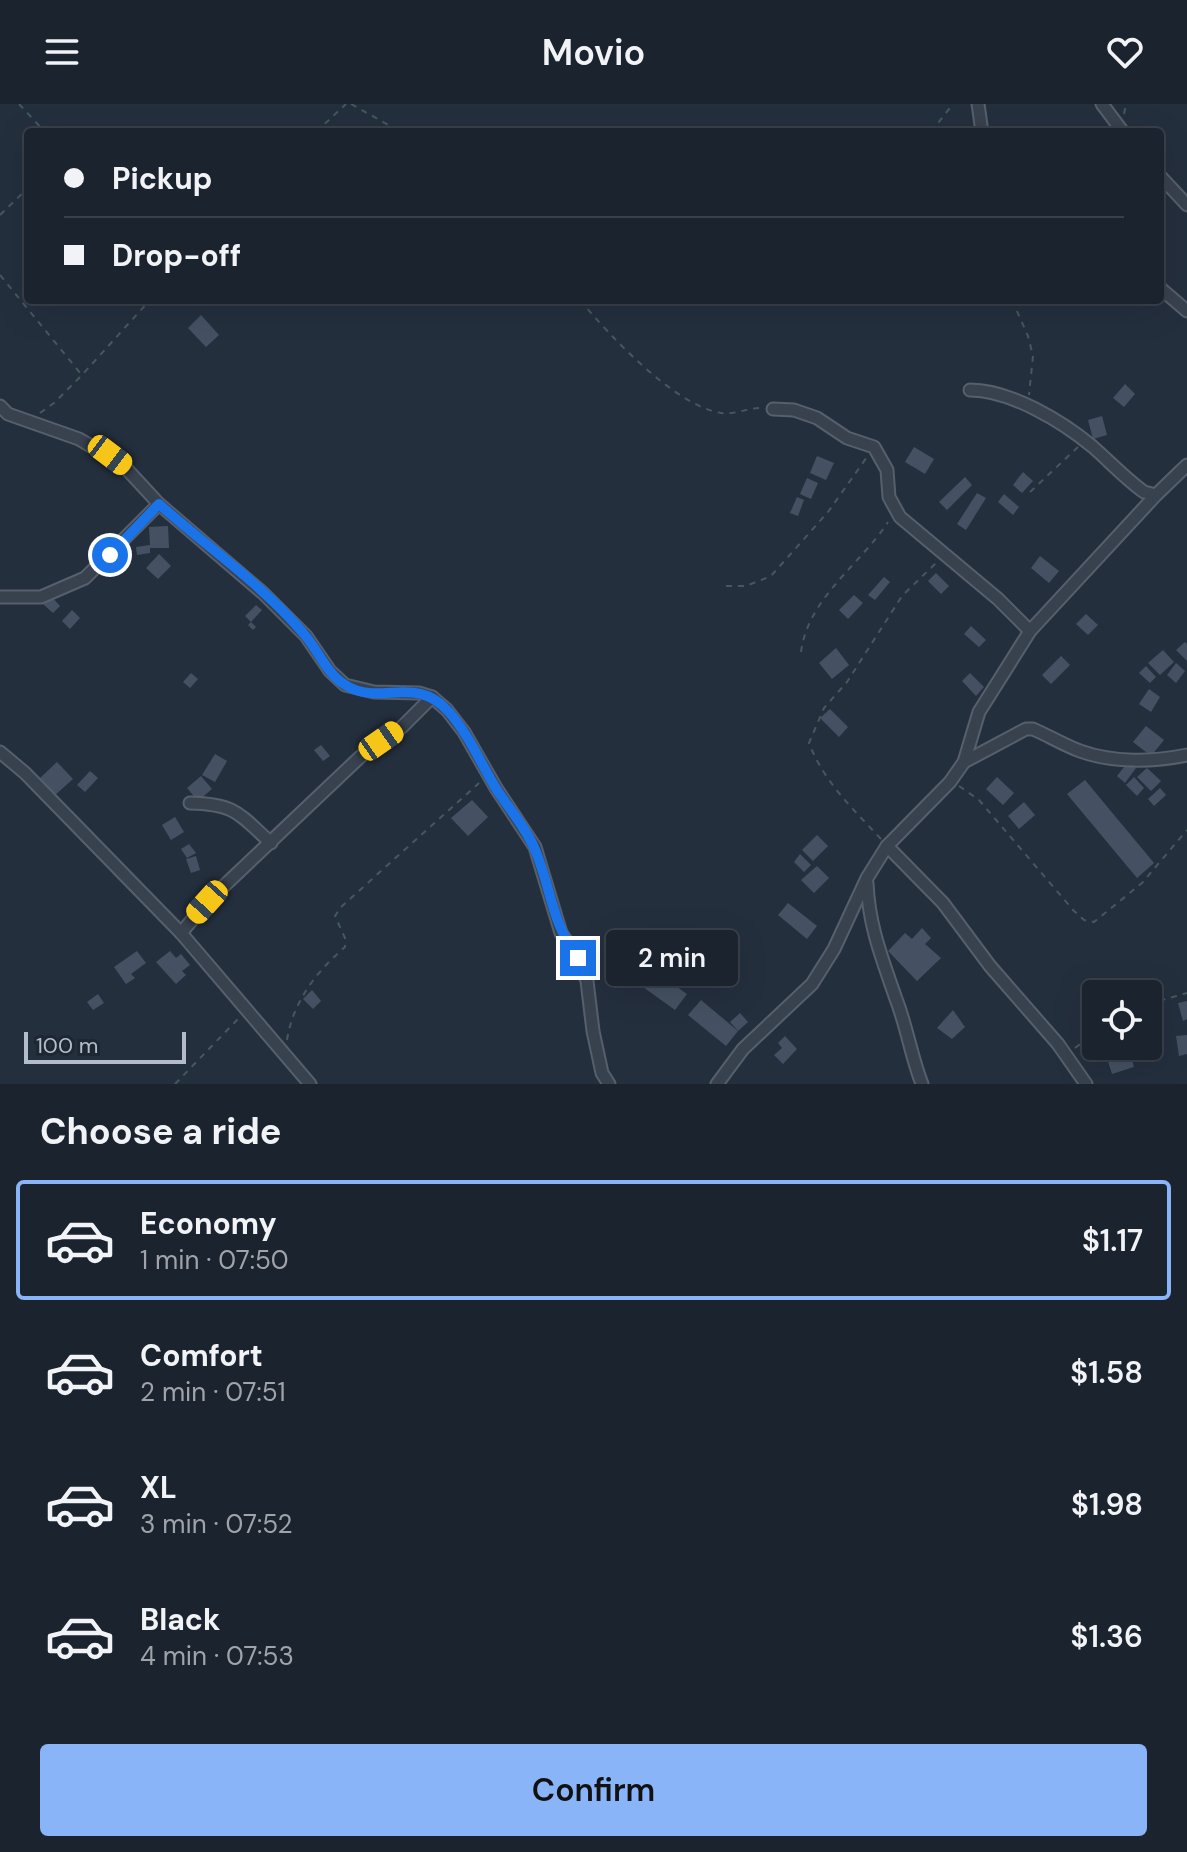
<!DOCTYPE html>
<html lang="en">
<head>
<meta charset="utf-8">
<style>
  body { margin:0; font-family:"DM Sans",sans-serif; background:#282f3a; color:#f1f3f6; height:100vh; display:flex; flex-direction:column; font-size:30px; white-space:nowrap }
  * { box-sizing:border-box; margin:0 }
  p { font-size:26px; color:#a0a4aa }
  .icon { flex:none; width:44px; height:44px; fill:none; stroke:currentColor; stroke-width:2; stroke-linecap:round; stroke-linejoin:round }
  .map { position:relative; height:980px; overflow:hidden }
  .sheet { display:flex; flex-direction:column; background:#1b232e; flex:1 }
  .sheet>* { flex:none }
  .top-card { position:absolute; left:24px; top:24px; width:1140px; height:176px; border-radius:8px; box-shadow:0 8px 32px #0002,0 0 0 2px #39404a; display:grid; align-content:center; height:176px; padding:0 40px; background:#1b232e }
  .fabs { position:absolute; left:1082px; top:876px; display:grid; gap:16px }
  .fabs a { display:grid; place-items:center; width:80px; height:80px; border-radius:8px; background:#1b232e; box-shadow:0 8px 32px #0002,0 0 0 2px #39404a; font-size:40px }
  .scale { position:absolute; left:24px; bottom:20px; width:162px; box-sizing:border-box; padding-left:8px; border:4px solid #b4bcc9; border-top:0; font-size:22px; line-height:28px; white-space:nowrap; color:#b4bcc9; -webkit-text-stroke:6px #1d2633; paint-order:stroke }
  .end { position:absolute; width:36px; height:36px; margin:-18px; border:10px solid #1a73e8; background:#fff; box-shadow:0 0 0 4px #fff }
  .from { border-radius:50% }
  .bubble { position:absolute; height:56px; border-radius:8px; background:#1b232e; box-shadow:0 8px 32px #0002,0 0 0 2px #39404a; font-size:26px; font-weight:600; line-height:56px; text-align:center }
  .car { position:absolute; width:24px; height:48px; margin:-24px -12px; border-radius:10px; box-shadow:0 0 6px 2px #0007; background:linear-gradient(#f5c518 24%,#345 0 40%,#f5c518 0 76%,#345 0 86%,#f5c518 0) }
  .top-card b { display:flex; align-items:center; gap:28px; height:76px; font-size:30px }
  .top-card b+b { border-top:2px solid #39404a }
  .top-card i { width:20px; height:20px; background:#f1f3f6 }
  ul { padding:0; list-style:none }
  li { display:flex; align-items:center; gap:24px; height:120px; margin:0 16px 12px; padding:0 24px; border:4px solid transparent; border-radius:8px }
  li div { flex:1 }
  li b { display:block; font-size:30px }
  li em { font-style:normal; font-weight:600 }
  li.current { border-color:#8ab4f8 }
  li>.icon { width:72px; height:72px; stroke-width:1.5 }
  h2 { padding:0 40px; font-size:36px; line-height:96px }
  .primary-button { display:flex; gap:16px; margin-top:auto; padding:16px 40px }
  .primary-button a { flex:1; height:92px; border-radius:8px; background:#8ab4f8; color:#111; font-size:32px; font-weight:600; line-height:92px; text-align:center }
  header { display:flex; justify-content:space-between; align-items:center; height:104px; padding:0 40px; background:#1b232e; font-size:36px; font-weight:600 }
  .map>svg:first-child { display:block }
  .building { fill:#455162 }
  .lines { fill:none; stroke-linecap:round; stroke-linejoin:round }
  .minor-casing { stroke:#565f6c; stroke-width:15 }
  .path { stroke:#44595c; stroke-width:2; stroke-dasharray:6 6; stroke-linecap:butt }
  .minor { stroke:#38414e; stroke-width:11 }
  .route { stroke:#1a73e8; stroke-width:10 }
</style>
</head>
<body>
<header><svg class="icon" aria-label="menu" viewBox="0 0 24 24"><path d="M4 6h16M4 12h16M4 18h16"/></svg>Movio<svg class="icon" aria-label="heart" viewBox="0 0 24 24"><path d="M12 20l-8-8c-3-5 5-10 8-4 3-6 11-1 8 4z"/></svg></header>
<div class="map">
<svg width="1187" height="980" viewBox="0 0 1187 980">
  <rect width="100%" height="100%" fill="#242f3e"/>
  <g class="building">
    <path d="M201 211 219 231 206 243 188 224Z"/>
    <path d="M1125 280 1135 290 1124 303 1113 294Z"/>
    <path d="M1102 312 1107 331 1093 335 1088 316Z"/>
    <path d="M914 343 934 355 925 370 905 358Z"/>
    <path d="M817 352 834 359 826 376 810 369Z"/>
    <path d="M1023 368 1033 377 1022 389 1013 381Z"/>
    <path d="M965 373 972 381 947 406 939 398Z"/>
    <path d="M807 374 818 379 811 395 800 390Z"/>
    <path d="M977 389 986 394 966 426 957 420Z"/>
    <path d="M1004 390 1019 403 1013 411 998 398Z"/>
    <path d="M797 393 804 396 798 412 790 409Z"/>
    <path d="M168 422 169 444H150V449L137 451 136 443 150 441 149 423Z"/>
    <path d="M159 450 171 462 158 475 146 464Z"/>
    <path d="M1040 452 1059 467 1049 479 1031 464Z"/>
    <path d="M936 469 949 482 941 490 928 477Z"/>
    <path d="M884 473 890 478 875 496 868 491Z"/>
    <path d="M854 491 863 499 848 515 839 506Z"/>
    <path d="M51 492 60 502 53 509 43 500Z"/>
    <path d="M256 501 262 506 251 518 256 523 253 526 248 521 251 518 245 512Z"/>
    <path d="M72 506 80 514 70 525 62 517Z"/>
    <path d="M1086 510 1098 521 1088 531 1076 520Z"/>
    <path d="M971 522 986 536 979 543 964 530Z"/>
    <path d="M1185 538 1187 540V557L1176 546Z"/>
    <path d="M836 544 849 561 832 575 819 559Z"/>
    <path d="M1163 546 1174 558 1160 571 1148 559Z"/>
    <path d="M1061 552 1070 561 1051 580 1042 571Z"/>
    <path d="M1176 559 1185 567 1176 579 1167 571Z"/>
    <path d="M1146 562 1156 573 1150 579 1139 569Z"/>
    <path d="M191 569 198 575 190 584 183 578Z"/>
    <path d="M970 569 984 583 976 592 962 577Z"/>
    <path d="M1149 585 1160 593 1151 608 1139 600Z"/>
    <path d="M830 605 848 623 839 633 820 614Z"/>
    <path d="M1146 622 1164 636 1151 652 1133 638Z"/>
    <path d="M321 641 330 652 323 657 314 646Z"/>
    <path d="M215 650 227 657 215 678 202 671Z"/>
    <path d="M57 658 73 675 53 693 38 676Z"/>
    <path d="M1128 658 1136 664 1125 679 1117 672Z"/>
    <path d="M1147 664 1161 677 1151 687 1137 673Z"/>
    <path d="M90 667 98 674 85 688 77 681Z"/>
    <path d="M201 672 212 685 198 697 187 684Z"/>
    <path d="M997 673 1014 689 1003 701 986 685Z"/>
    <path d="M1134 673 1144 684 1137 692 1126 681Z"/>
    <path d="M1085 676 1154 759 1137 774 1067 690Z"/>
    <path d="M1160 684 1166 691 1154 702 1148 695Z"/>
    <path d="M472 696 488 713 468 732 451 714Z"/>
    <path d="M1024 698 1035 711 1019 725 1008 712Z"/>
    <path d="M175 713 184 728 171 736 162 721Z"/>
    <path d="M817 731 828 742 813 757 802 746Z"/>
    <path d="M189 740 196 749 187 754 181 745Z"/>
    <path d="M800 750 811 761 804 768 794 758Z"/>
    <path d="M196 752 200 766 191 769 186 755Z"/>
    <path d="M817 762 829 774 814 789 801 776Z"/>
    <path d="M788 799 817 822 807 835 778 811Z"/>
    <path d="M922 824 931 834 925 840 941 854 917 877 888 847 905 829 912 835Z"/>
    <path d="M137 847 146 859 131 870 135 874 126 880 114 863Z"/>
    <path d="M170 847 176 854 181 850 190 861 182 867 186 871 176 880 156 858Z"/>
    <path d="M647 862 687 890 675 906 636 878Z"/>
    <path d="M312 886 321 897 313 905 303 895Z"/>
    <path d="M98 890 104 899 93 906 87 898Z"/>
    <path d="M701 896 738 927 726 942 688 911Z"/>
    <path d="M1187 897V915L1183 917 1178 899Z"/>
    <path d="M953 906 965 923 952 935 937 924Z"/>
    <path d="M740 909 748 918 738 927 730 918Z"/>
    <path d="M1187 931V950L1179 952 1176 932Z"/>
    <path d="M785 932 797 945 783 960 774 951 782 944 778 939Z"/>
    <path d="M1123 942H1128L1134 963 1112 970 1105 948Z"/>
  </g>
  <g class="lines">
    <defs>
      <g id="minor">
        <path d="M978 0 982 28"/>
        <path d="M1102 0 1123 28"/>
        <path d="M1160 72 1187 101"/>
        <path d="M1160 184 1187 207"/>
        <path d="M970 286C1010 286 1062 317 1093 343 1110 358 1126 375 1144 388L1156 391 1187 361"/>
        <path d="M0 302 8 310 79 335 123 361 159 400 263 489 306 532 330 567 345 581 374 588 419 589 432 593 447 606 464 628 496 684 535 743 561 829 578 854 587 877 593 927 602 969 609 980"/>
        <path d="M773 305 794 306 817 314 847 334 874 343 887 366 889 393 900 413 998 495 1030 527"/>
        <path d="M0 493H41L85 474 159 400"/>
        <path d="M0 648 25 669 181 829 310 980"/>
        <path d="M964 658 1026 625H1033C1049 632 1064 641 1080 647 1113 659 1153 658 1187 651"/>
        <path d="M190 699C236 700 239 710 271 739"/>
        <path d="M887 742 943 799 990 862 1058 940 1086 980"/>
        <path d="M867 779C869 823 882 854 896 895 907 923 911 952 922 980"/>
        <path d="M181 829 207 798 360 653 402 623 432 593"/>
        <path d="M717 980 743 945 812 880 834 845 867 774 887 742 950 678 964 658 979 608 1030 527 1156 391"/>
      </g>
    </defs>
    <use href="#minor" class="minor-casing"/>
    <g class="path">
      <path d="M19 0 45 28"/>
      <path d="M351 0 401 28"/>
      <path d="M1124 10 1126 0"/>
      <path d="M316 28 346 0"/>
      <path d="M931 28 953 0"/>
      <path d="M0 111 28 84"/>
      <path d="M0 171 81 270"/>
      <path d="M580 196C609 231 675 302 721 309 736 311 749 303 764 304"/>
      <path d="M1012 196 1028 232 1033 252 1029 291"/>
      <path d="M40 309 54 299 82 271 150 196"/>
      <path d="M1030 388 1078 343"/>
      <path d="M726 482H746L771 472 828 408 867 353"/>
      <path d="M801 548C808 494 860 461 888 418"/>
      <path d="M959 682 979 696 1074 807 1084 816 1094 818 1142 779 1187 726"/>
      <path d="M881 735C853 705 824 678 809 639L824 604 847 578 902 492 937 458"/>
      <path d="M1148 900 1187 889"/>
      <path d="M287 936C293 898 316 868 345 843V834L335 812 341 803 479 679"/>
      <path d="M1075 944 1096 928"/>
      <path d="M175 980 238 915"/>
    </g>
    <use href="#minor" class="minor"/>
  </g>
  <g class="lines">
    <path class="route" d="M110 451 159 400C207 443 263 481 304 530 319 547 326 570 347 582 381 602 415 570 449 608 469 631 481 660 497 686 510 706 527 725 536 748 552 788 551 817 578 854"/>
  </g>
</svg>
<div class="fabs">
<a><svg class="icon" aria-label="locate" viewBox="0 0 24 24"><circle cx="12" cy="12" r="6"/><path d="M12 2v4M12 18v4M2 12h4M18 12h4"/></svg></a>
</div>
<div class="scale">100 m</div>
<i class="end from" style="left:110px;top:451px"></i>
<i class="end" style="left:578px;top:854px"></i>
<div class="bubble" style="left:606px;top:826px;width:132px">2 min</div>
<i class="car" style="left:110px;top:351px;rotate:127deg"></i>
<i class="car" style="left:381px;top:637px;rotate:55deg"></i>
<i class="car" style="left:207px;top:798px;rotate:222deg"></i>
<div class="top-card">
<b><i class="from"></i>Pickup</b>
<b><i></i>Drop-off</b>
</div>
</div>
<section class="sheet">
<h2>Choose a ride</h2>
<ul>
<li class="current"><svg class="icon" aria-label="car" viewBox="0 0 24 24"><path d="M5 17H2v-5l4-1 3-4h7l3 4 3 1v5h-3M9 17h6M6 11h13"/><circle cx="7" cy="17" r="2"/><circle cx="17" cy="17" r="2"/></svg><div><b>Economy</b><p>1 min · 07:50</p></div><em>$1.17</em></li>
<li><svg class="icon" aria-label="car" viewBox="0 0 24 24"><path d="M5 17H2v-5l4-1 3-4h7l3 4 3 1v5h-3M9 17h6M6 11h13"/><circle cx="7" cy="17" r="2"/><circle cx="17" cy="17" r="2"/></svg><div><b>Comfort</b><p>2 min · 07:51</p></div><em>$1.58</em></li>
<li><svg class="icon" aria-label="car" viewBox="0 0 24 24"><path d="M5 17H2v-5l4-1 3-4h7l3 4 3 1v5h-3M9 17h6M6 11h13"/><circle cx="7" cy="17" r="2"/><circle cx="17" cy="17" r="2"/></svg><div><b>XL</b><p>3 min · 07:52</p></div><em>$1.98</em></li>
<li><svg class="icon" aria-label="car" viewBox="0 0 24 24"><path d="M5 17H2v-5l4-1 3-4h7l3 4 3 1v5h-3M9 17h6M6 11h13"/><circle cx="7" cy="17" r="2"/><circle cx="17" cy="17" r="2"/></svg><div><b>Black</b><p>4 min · 07:53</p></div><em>$1.36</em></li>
</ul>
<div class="primary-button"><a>Confirm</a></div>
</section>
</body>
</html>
